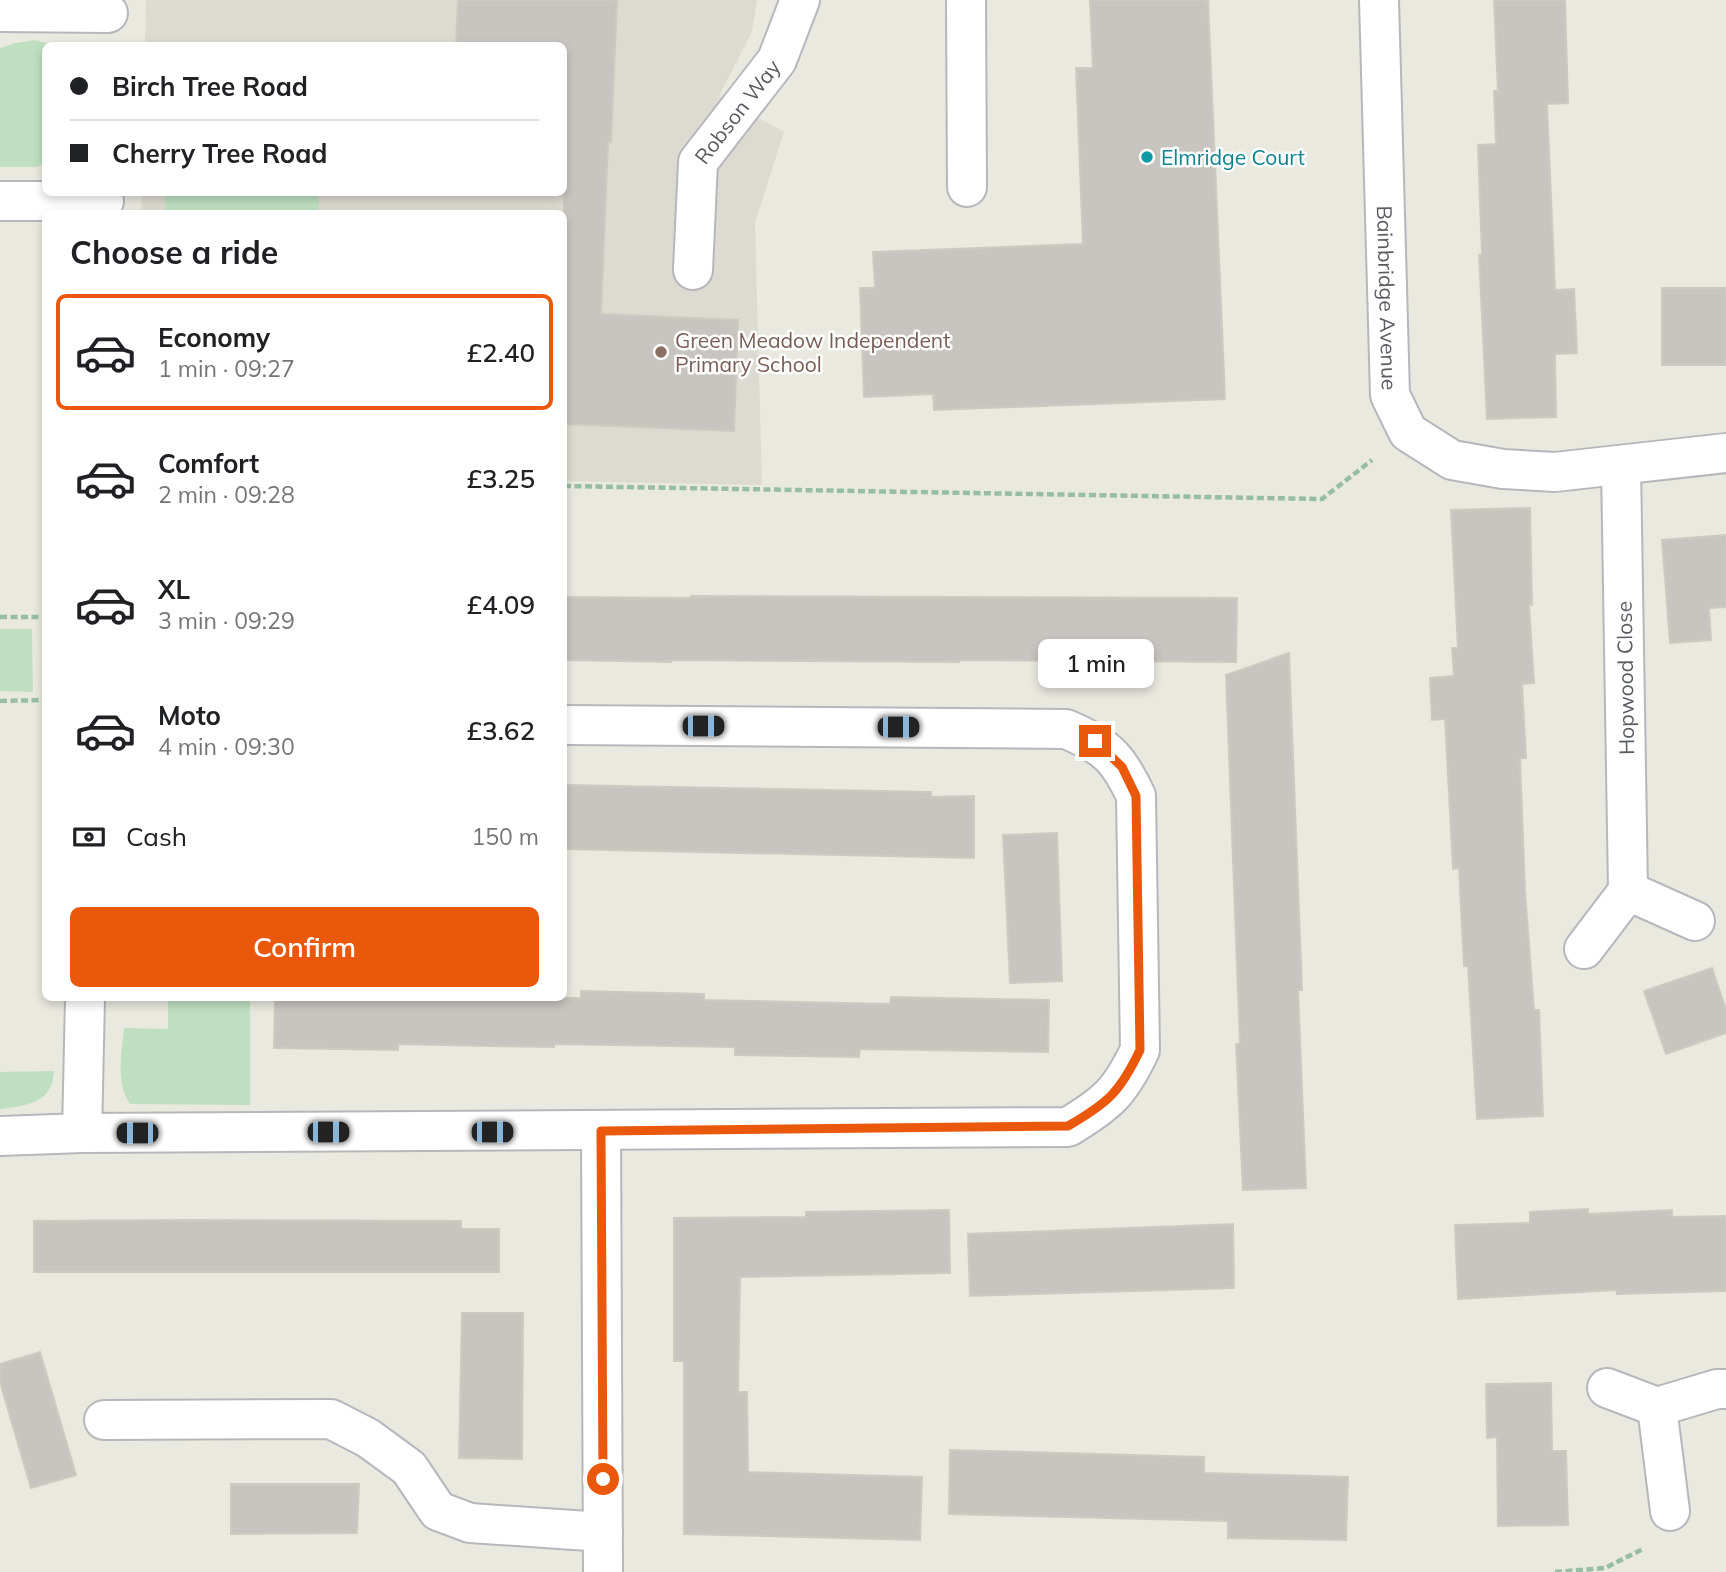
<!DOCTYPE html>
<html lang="en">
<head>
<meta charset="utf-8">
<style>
  body { margin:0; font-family:Mulish,sans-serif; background:#f6f6f6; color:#202124; height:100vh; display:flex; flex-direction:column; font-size:26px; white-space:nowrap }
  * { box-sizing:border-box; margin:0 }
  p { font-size:23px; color:#757577 }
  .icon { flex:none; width:38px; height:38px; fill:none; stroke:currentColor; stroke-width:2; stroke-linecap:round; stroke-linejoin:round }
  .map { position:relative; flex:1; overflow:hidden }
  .sheet { position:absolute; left:42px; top:210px; width:525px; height:791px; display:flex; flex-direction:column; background:#fff; border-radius:10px; box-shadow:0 4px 10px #0003 }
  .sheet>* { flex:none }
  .top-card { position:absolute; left:42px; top:42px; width:525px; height:154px; border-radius:10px; box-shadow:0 4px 10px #0003; display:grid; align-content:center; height:154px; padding:0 28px; background:#fff }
  .end { position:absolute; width:32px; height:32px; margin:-16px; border:9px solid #ea580c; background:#fff; box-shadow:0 0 0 4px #fff }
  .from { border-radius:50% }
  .bubble { position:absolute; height:49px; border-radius:10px; background:#fff; box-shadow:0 4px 10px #0003; font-size:23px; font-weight:600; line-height:49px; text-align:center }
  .car { position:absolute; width:21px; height:42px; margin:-21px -10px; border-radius:9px; box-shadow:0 0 5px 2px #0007; background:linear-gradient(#222 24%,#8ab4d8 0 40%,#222 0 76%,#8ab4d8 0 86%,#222 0) }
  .top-card b { display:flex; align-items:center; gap:24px; height:66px; font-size:26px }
  .top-card b+b { border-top:2px solid #e0e0e0 }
  .top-card i { width:18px; height:18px; background:#202124 }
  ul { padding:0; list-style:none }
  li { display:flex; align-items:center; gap:21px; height:116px; margin:0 14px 10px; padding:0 14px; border:4px solid transparent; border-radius:10px }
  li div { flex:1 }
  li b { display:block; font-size:26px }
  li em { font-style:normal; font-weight:600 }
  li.active { border-color:#ea580c }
  li>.icon { width:63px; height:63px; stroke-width:1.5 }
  h2 { padding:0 28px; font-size:32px; line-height:84px }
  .pay { display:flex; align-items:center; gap:18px; height:77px; padding:0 28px; font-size:26px }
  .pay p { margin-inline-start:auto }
  .action { display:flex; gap:14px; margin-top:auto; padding:14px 28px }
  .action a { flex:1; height:80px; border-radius:10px; background:#ea580c; color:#fff; font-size:28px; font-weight:600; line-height:80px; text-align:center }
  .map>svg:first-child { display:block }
  .education { fill:#dddad1 }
  .green { fill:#bee0c0 }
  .building { fill:#c8c5c0; stroke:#cecabf; stroke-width:2 }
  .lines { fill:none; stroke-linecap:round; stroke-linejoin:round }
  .minor-casing { stroke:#b6b7bc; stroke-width:42 }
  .path { stroke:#97bea4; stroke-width:4.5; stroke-dasharray:7 3.5; stroke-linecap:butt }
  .minor { stroke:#fff; stroke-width:38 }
  .route { stroke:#ea580c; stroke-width:9 }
  .culture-dot { fill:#0f9aa8; stroke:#fff; stroke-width:2.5 }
  .education-dot { fill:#8d6e63; stroke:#fff; stroke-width:2.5 }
  .labels { text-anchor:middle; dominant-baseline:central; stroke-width:5; stroke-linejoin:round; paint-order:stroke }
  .street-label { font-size:21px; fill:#595c60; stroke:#fff }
  .culture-label { font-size:21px; fill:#0d838f; stroke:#fff; text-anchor:start }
  .education-label { font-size:21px; fill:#785e54; stroke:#fff; text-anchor:start }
</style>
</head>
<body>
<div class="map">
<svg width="1726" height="1572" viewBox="0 0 1726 1572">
  <rect width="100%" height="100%" fill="#eae9e0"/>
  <path class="education" d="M146 0H757L752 32 719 96 784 132 755 223 762 485 564 481V214H141L142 193 564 192V46L145 45Z"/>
  <g class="green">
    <path d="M35 40 54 45 46 46 45 163 37 167H0V48L16 43Z"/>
    <path d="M165 193H319L318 213H165Z"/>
    <path d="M0 629H32L33 692 0 691Z"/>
    <path d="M168 998 250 1001V1105L130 1104C115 1082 122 1053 124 1028L168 1029Z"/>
    <path d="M54 1071C53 1103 26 1106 0 1109V1072Z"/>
  </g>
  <g class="building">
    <path d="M458 0H617L611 142 608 141 601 314 738 320 734 431 564 424V46H456Z"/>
    <path d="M1090 0H1208L1225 399 934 410 933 394 864 397 860 288H875L873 252 1083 244 1076 68H1093Z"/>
    <path d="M1494 0H1565L1568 103 1547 104 1555 290 1574 289 1577 353 1555 354 1556 417 1487 419 1479 255H1482L1478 145 1496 144 1494 91H1498Z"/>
    <rect x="1662" y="288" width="64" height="77"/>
    <path d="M1530 508 1532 605H1529L1534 683 1522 684 1526 758H1520L1525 891 1534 1010H1539L1543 1116 1477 1119 1468 966H1464L1459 868 1453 869 1445 719 1432 720 1430 678 1454 676 1452 648H1458L1451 510Z"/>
    <path d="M1726 535V607L1709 608 1711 640 1670 643 1662 540Z"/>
    <path d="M691 596 1237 598 1236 662 959 660V662L671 660V662L564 660V597L691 598Z"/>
    <path d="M1289 653 1302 990H1298L1306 1188 1243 1190 1236 1044H1240L1226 675Z"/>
    <path d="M564 785 931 792V797L974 796V858L564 849Z"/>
    <path d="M1057 833 1062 981 1010 983 1003 835Z"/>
    <path d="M1712 968 1726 1010V1033L1666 1054 1644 991Z"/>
    <path d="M581 991 704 994V1000L890 1004 891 997 1049 1000 1048 1052 860 1049 859 1057 735 1055V1047L554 1044V1047L489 1046 398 1044V1050L274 1048 275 998H581Z"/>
    <path d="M1588 1209V1214L1672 1210V1217L1726 1216V1291L1617 1294V1290L1458 1299 1455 1225 1530 1223V1212Z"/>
    <path d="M949 1210 950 1273 740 1277 738 1392H747L748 1472 922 1477 920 1540 684 1534V1361H674V1218L806 1217V1212Z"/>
    <path d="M186 1220 461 1221V1229H499V1272H34V1221Z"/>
    <path d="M1233 1224 1234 1288 970 1296 968 1234Z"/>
    <path d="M462 1313H523L522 1459 459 1458Z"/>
    <path d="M40 1352 76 1475 31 1488 0 1382V1364Z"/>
    <path d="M1551 1383 1552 1451H1566L1568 1525 1498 1526 1497 1437 1487 1438 1486 1384Z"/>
    <path d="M950 1450 1204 1457V1473L1348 1477 1346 1540 1228 1538V1521L949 1514Z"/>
    <path d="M231 1484H359L357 1533 231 1534Z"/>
  </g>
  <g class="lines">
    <defs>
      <g id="minor">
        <path d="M966 0 967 187"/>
        <path id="s1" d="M1379 0 1390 395 1408 432 1452 460 1503 469 1555 472 1726 453"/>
        <path d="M0 12 108 13"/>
        <path d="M0 201H104"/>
        <path id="s2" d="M693 270 698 162 777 60 800 0"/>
        <path d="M1628 891 1695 921"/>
        <path d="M1584 949 1628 891 1621 465"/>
        <path d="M601 1131 603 1572"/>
        <path d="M82 1133 85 998"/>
        <path d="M0 1136 82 1133 1068 1127C1108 1103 1120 1092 1140 1050L1136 796C1118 757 1106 746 1066 729L564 725"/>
        <path d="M1607 1388 1657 1407 1670 1511"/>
        <path d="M1657 1407 1717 1389H1726"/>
        <path d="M104 1420 331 1419 368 1438 409 1468 438 1511 470 1523 603 1532"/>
      </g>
    </defs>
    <use href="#minor" class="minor-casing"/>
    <g class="path">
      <path d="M564 486 1322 499 1372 460"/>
      <path d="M0 617H46"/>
      <path d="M0 701 46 700"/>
      <path d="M1555 1572 1605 1568 1643 1549"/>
    </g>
    <use href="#minor" class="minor"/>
  </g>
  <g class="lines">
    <path class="route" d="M603 1479 601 1131 1068 1126C1108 1103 1120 1092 1140 1050L1136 796 1122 767 1095 741"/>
  </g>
  <circle class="culture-dot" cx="1147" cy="157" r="7"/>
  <circle class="education-dot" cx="661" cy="352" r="7"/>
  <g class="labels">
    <g class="street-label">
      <text stroke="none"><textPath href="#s2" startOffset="172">Robson Way</textPath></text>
      <text stroke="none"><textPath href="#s1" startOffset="298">Bainbridge Avenue</textPath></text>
      <text transform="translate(1625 678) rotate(-91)">Hopwood Close</text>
    </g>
    <g class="culture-label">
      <text x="1161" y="157">Elmridge Court</text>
    </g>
    <g class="education-label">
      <text x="675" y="340">Green Meadow Independent<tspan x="675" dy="24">Primary School</tspan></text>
    </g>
  </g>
</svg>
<i class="end from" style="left:603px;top:1479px"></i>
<i class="end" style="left:1095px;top:741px"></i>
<div class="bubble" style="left:1038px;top:639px;width:116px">1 min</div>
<i class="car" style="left:703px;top:726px;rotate:90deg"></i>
<i class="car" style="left:898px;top:727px;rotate:90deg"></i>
<i class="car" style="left:328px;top:1132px;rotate:90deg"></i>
<i class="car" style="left:492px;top:1132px;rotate:90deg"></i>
<i class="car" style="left:137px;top:1133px;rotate:270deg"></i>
<div class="top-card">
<b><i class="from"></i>Birch Tree Road</b>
<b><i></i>Cherry Tree Road</b>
</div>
<section class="sheet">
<h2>Choose a ride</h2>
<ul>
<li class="active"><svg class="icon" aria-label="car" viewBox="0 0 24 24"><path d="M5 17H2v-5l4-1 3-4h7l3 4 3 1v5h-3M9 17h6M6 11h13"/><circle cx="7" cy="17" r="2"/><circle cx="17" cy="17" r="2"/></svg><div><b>Economy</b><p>1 min · 09:27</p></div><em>£2.40</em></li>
<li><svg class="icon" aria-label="car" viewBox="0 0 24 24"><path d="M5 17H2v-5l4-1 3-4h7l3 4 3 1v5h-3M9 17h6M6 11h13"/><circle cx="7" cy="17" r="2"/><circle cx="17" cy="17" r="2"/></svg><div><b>Comfort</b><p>2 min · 09:28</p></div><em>£3.25</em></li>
<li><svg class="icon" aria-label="car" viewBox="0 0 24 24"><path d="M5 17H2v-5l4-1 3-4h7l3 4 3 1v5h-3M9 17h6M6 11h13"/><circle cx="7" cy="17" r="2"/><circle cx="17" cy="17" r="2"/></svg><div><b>XL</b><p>3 min · 09:29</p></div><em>£4.09</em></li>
<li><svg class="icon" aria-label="car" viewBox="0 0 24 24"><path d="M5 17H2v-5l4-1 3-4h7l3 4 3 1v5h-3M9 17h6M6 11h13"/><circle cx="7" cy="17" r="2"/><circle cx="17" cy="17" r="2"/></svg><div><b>Moto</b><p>4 min · 09:30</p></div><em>£3.62</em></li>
</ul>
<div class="pay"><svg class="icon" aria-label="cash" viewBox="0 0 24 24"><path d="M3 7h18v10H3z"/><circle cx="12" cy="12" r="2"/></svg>Cash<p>150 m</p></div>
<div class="action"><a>Confirm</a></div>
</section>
</div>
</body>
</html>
